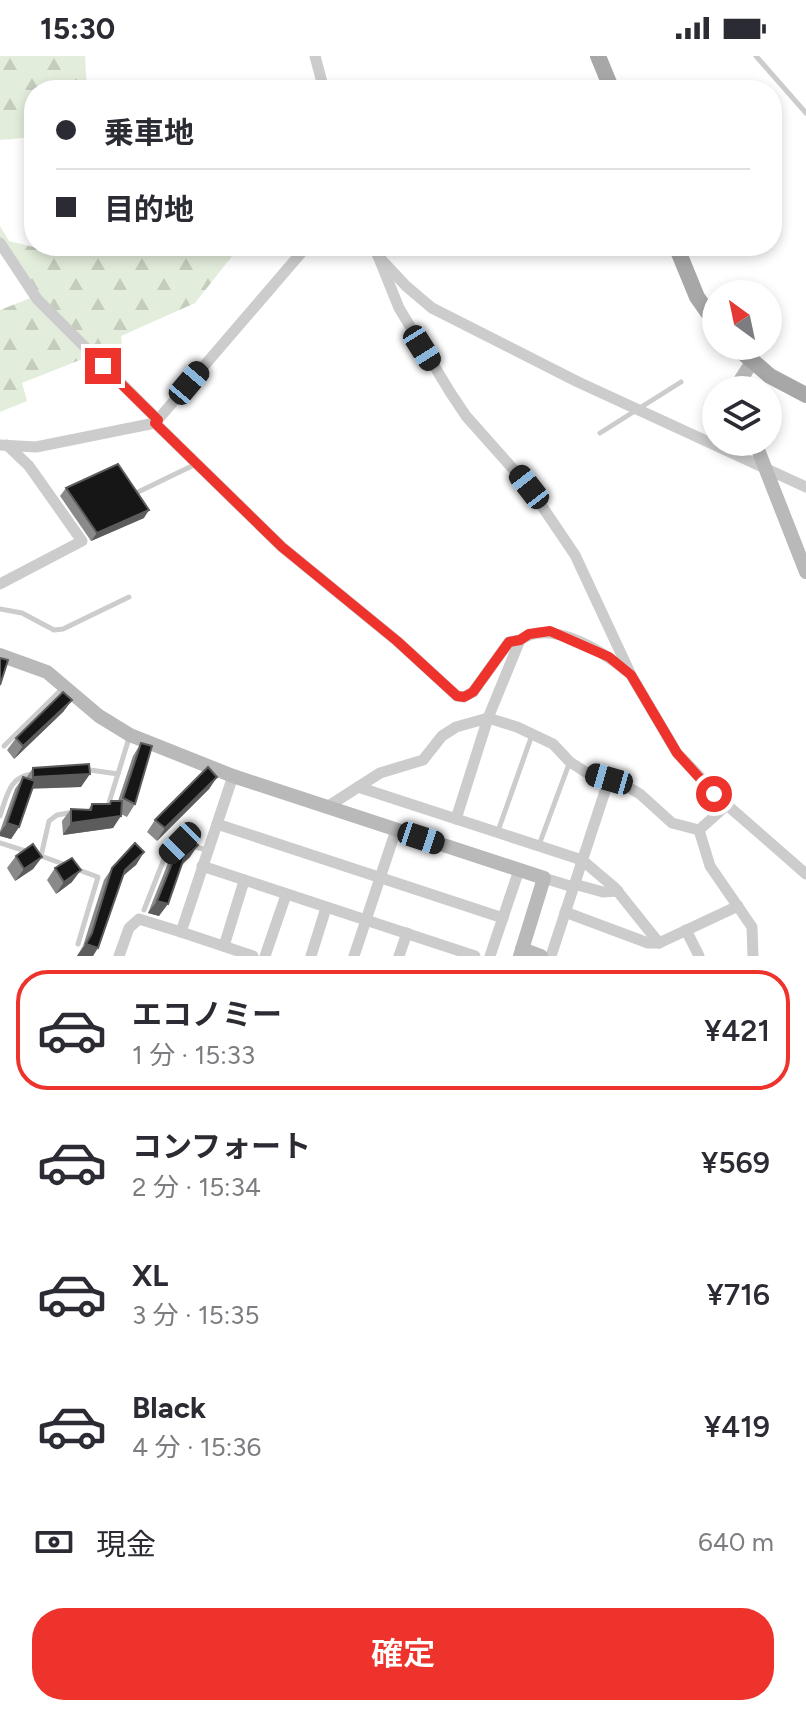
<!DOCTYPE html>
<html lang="ja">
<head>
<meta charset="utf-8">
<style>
  body { margin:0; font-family:Figtree,"Noto Sans JP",sans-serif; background:#f2f2f3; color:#2b2b33; height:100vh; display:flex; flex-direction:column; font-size:30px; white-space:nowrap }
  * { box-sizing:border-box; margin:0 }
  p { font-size:26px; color:#7c7c81 }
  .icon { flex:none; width:44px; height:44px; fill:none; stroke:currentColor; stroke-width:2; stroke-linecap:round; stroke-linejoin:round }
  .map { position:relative; height:900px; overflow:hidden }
  .drawer { display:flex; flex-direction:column; background:#fff; flex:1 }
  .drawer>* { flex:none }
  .hud { position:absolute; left:24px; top:24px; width:758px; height:176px; border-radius:32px; box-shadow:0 4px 12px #0003; display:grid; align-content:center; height:176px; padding:0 32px; background:#fff }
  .needle { width:52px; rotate:327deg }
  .buttons { position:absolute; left:702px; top:224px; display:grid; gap:16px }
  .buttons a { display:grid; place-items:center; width:80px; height:80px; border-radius:50%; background:#fff; box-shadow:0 4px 12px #0003; font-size:40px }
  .end { position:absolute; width:36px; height:36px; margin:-18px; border:10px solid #ed332b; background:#fff; box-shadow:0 0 0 4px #fff }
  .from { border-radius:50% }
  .car { position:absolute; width:24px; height:48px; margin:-24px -12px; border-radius:10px; box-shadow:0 0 6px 2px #0007; background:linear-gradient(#222 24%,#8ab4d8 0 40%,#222 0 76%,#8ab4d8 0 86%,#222 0) }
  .hud b { display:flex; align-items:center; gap:28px; height:76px; font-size:30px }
  .hud b+b { border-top:2px solid #e1e1e2 }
  .hud i { width:20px; height:20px; background:#2b2b33 }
  ul { padding:14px 0 0; list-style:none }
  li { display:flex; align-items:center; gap:24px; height:120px; margin:0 16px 12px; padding:0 16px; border:4px solid transparent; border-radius:32px }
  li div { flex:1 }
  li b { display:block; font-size:30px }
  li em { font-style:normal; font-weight:600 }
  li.selected { border-color:#ed332b }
  li>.icon { width:72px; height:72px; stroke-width:1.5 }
  .pay { display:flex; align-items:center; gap:20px; height:88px; padding:0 32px; font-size:30px }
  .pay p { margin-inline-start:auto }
  .action { display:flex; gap:16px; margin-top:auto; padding:16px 32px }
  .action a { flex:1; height:92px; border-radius:32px; background:#ed332b; color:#fff; font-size:32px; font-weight:600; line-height:92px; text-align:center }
  .status { display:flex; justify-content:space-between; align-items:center; height:56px; padding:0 40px; background:#fff; direction:ltr }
  .status svg { height:22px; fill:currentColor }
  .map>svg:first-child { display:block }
  .forest { fill:url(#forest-firs) }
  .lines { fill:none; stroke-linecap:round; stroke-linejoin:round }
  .lane { stroke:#ccc; stroke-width:5 }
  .street { stroke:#ccc; stroke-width:11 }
  .secondary { stroke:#b9b9b9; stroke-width:14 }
  .primary { stroke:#a7a7a7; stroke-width:16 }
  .wall { fill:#8a8a8a }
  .shaded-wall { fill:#5c5c5c }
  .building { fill:#161616; stroke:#5c5c5c; stroke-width:2 }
  .route { stroke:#ed332b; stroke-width:10 }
</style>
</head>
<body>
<div class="status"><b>15:30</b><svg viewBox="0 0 49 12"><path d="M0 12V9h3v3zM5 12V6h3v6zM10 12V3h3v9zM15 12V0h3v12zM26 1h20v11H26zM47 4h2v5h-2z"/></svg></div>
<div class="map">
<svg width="806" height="900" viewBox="0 0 806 900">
  <defs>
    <pattern id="forest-firs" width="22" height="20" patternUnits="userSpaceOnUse" patternTransform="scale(2)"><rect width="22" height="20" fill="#e3eddc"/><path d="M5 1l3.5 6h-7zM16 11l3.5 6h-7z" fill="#c3ccbd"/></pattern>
  </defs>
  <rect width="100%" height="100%" fill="#fff"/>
  <g class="forest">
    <path d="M0 0H85L87 34H34V81L0 84Z"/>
    <path d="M0 170 9 185 58 197 65 190H240L195 247 121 280 123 302 113 313 90 300 22 327 27 345 0 356V254L33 241 0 192Z"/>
  </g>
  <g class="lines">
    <g class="lane">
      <path d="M756 0 806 57"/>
      <path d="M600 377 681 326"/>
      <path d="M134 438 196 408"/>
      <path d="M0 553 22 557 54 574 63 573 129 541"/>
      <path d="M4 690 62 633"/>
      <path d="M83 713 118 718"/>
      <path d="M104 751 108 750 130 679"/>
      <path d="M0 760C7 740 9 720 33 718"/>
      <path d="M498 775 532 679"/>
      <path d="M0 787 41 800 49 765 57 759 74 756"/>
      <path d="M539 789 569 708"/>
      <path d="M41 800 66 809"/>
      <path d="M76 813 98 821 78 888"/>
      <path d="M144 854 164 803 180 787 207 794"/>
    </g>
    <g class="street">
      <path d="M315 0 324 34"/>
      <path d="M0 187 37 243 158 364"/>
      <path d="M374 190 378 200 406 230 432 252 578 326 806 431"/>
      <path d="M378 200 399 252 450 336 466 360 529 431 575 499 631 619 677 697 727 749 806 818"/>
      <path d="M155 367 282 491 397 585 457 640 464 641 473 636 509 586 520 584"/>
      <path d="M0 389 36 391 155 367 307 190"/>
      <path d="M0 528 82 485 29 410 7 389"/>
      <path d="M358 731 582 804 615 832 659 887 738 850"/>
      <path d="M327 751 380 717 423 704 442 680 456 671 488 662 517 671 553 688 570 706 587 717 619 726 640 738 672 767 699 774 727 749"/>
      <path d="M456 763 488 662 520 584C551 562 602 595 628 616"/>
      <path d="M217 768 503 862"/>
      <path d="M699 774 710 810 752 871 753 900"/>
      <path d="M202 810 475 900"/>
      <path d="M544 822 573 831"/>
      <path d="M574 828 603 836 618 835"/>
      <path d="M565 856 648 887H659"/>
      <path d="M686 874 699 900"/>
      <path d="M181 876 253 900"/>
      <path d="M224 890 244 825"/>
      <path d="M119 900 129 872 139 863 181 876 233 720"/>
      <path d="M265 900 286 839"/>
      <path d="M311 900 326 852"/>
      <path d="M354 900 396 774"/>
      <path d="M399 900 407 877"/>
      <path d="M490 900 519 814"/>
      <path d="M551 900 609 723"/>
    </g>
    <g class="secondary">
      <path d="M738 334V328L752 306"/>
      <path d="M755 386 806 516"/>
      <path d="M0 599 47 616 99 660 130 679 233 720 544 822 520 900"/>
      <path d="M522 893 541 900"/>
    </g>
    <g class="primary">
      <path d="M598 0 612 34"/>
      <path d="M676 190 697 241 716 268"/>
      <path d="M735 290 770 320 806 339"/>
    </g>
  </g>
  <g class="wall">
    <path d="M66 432 144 462 91 485 60 440Z"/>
    <path d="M72 644 63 656 14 703 7 694 16 682Z"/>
    <path d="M141 687 135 748 127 761 121 758 113 772 63 779 62 765 71 753 88 754 92 748H108L111 745H118L133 700Z"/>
    <path d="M33 712 81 731 32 732 19 771 11 783 0 780V775L15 733 23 721 26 722Z"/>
    <path d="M217 721 209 733 157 785 147 776 155 764Z"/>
    <path d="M177 795 190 801 182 809 159 860 148 857 168 807Z"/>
    <path d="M144 796 136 809 122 820 93 900H77L83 890 104 824 112 812Z"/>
    <path d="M16 800 42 801 33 813 15 825 7 812Z"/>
    <path d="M55 812 72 826 56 838 47 824Z"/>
  </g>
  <g class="shaded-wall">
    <path d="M149 454 144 462 91 485 97 477Z"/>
    <path d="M72 644 63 656 14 703 23 690Z"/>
    <path d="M90 718 81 731 25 733 33 721Z"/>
    <path d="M217 721 209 733 157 785 165 772Z"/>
    <path d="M121 760 113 772 63 779 71 767Z"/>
    <path d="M7 767 19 771 11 783 0 780V777Z"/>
    <path d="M198 789 190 801 175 814 184 802Z"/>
    <path d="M144 796 136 809 116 826 125 814Z"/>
    <path d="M42 801 33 813 15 825 24 813Z"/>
    <path d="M81 814 72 826 56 838 64 826Z"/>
    <path d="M157 845 168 848 159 860 148 857Z"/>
    <path d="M86 888 98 892 93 900H77Z"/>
  </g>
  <g class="building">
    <path d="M118 408 149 454 97 477 66 432Z"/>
    <path d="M0 602 8 604 0 629Z"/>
    <path d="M63 636 72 644 23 690 16 682Z"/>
    <path d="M141 687 152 690 135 748 123 742Z"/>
    <path d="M89 708 90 718 33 721V712Z"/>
    <path d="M208 711 217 721 165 772 155 764Z"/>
    <path d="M23 721 35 725 19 771 7 767Z"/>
    <path d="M111 745H122L121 760 71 767V753L91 754 92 748H110Z"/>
    <path d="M189 782 198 789 184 802 168 848 157 845 177 795Z"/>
    <path d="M135 787 144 796 125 814 98 892 86 888 92 877 112 812Z"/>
    <path d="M33 788 42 801 24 813 16 800Z"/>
    <path d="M72 802 81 814 64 826 55 812Z"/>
  </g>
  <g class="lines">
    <path class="route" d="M103 310 158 364 155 367 282 491 397 585 457 640 464 641 473 636 509 586 520 584 529 578 550 575 609 601 631 619 677 697 714 738"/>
  </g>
</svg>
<div class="buttons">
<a><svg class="needle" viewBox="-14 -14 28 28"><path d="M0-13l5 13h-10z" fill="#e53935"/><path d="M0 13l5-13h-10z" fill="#7c7c81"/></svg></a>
<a><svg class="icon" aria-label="layers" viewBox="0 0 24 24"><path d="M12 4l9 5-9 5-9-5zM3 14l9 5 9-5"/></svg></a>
</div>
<i class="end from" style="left:714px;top:738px"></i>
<i class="end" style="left:103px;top:310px"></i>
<i class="car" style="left:422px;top:292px;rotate:148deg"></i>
<i class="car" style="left:189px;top:327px;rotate:40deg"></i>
<i class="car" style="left:529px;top:431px;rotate:322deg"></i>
<i class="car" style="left:609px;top:723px;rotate:286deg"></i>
<i class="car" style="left:421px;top:782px;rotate:108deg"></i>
<i class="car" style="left:180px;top:787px;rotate:225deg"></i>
<div class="hud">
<b><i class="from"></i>乗車地</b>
<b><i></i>目的地</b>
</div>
</div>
<section class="drawer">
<ul>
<li class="selected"><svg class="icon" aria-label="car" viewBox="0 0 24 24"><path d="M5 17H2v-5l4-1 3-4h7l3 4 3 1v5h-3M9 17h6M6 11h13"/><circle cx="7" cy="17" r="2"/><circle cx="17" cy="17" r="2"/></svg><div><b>エコノミー</b><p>1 分 · 15:33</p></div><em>¥421</em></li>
<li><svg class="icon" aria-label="car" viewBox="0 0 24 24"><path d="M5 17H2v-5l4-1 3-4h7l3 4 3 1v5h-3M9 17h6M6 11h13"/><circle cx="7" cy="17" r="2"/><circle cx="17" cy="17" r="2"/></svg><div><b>コンフォート</b><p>2 分 · 15:34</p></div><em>¥569</em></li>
<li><svg class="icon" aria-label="car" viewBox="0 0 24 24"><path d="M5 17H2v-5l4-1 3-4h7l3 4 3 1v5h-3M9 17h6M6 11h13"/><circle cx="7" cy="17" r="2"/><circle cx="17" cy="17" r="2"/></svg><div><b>XL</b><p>3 分 · 15:35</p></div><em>¥716</em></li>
<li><svg class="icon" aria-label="car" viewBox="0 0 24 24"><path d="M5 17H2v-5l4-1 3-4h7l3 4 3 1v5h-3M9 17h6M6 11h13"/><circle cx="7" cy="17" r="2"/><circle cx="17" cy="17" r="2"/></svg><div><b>Black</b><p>4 分 · 15:36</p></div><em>¥419</em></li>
</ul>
<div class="pay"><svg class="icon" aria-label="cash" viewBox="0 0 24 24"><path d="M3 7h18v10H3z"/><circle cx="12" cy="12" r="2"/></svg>現金<p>640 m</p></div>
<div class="action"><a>確定</a></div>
</section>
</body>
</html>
